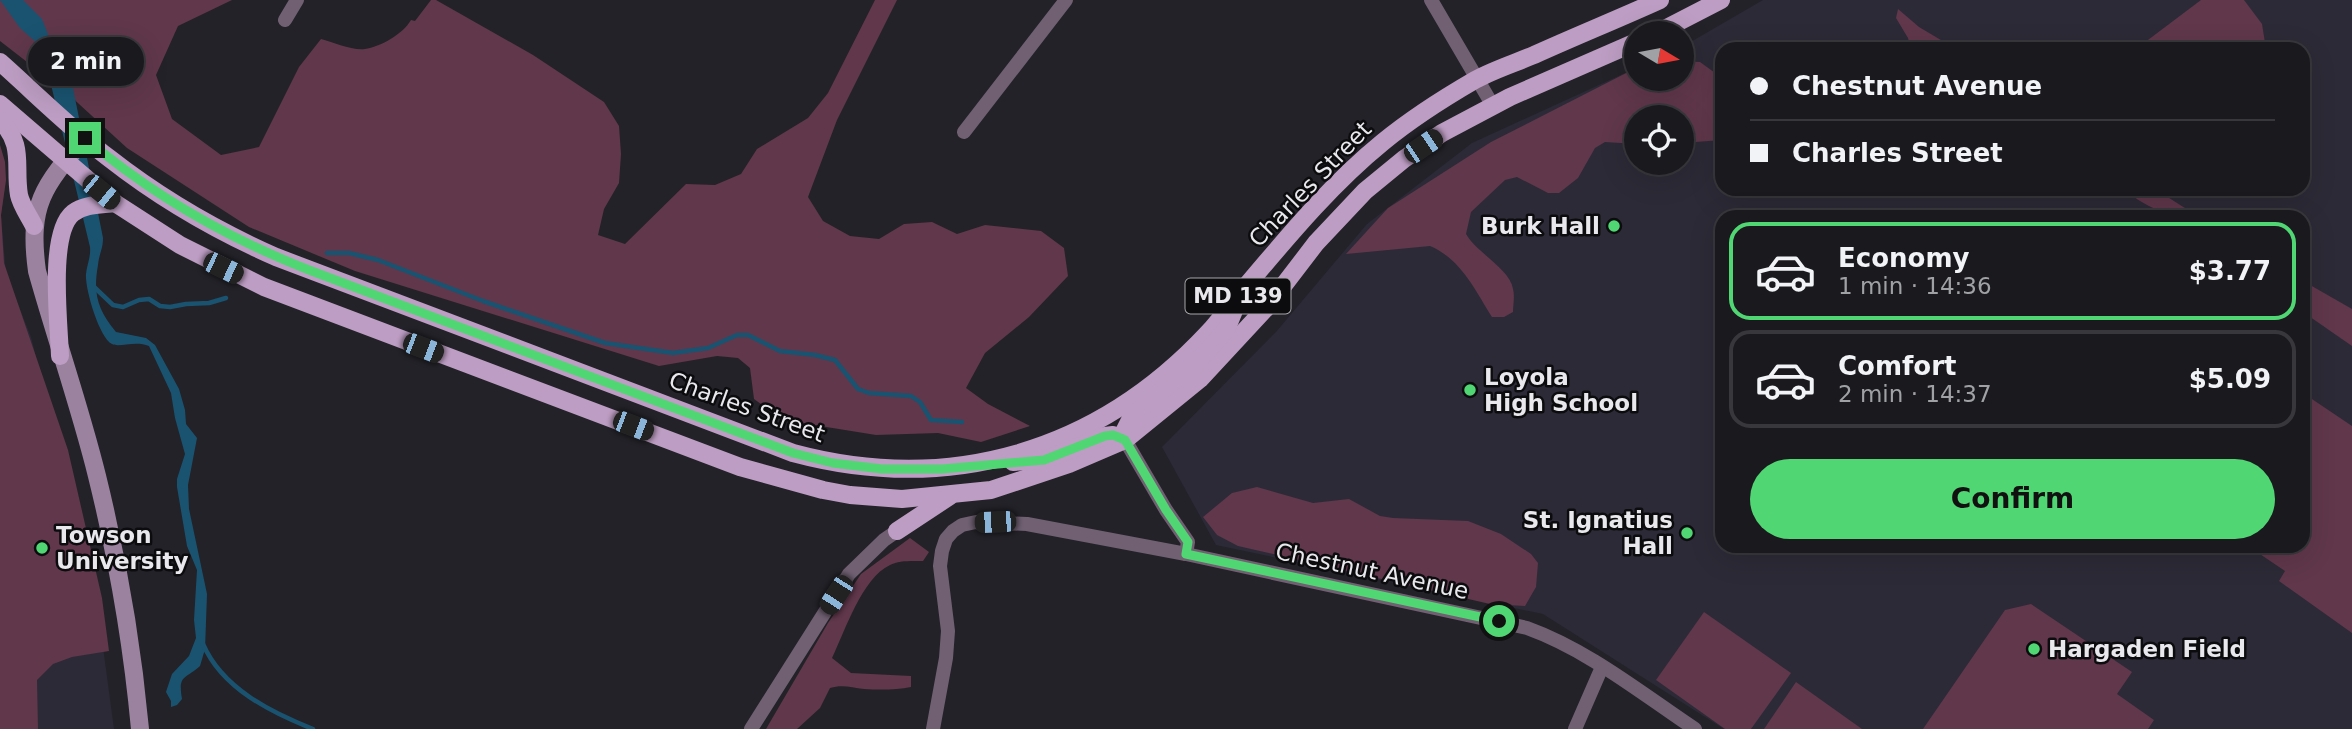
<!DOCTYPE html>
<html lang="en">
<head>
<meta charset="utf-8">
<style>
  body { margin:0; font-family:"DejaVu Sans",sans-serif; background:#27272b; color:#f1f3f6; height:100vh; display:flex; flex-direction:column; font-size:26px; white-space:nowrap }
  * { box-sizing:border-box; margin:0 }
  p { font-size:23px; color:#9fa1a4 }
  .icon { flex:none; width:38px; height:38px; fill:none; stroke:currentColor; stroke-width:2; stroke-linecap:round; stroke-linejoin:round }
  .map { position:relative; flex:1; overflow:hidden }
  .sheet { position:absolute; left:1715px; top:210px; width:595px; height:343px; display:flex; flex-direction:column; background:#1a1a1e; border-radius:21px; box-shadow:0 7px 28px #0002,0 0 0 2px #38383c }
  .sheet>* { flex:none }
  .guide { position:absolute; left:1715px; top:42px; width:595px; height:154px; border-radius:21px; box-shadow:0 7px 28px #0002,0 0 0 2px #38383c; display:grid; align-content:center; height:154px; padding:0 35px; background:#1a1a1e }
  .needle { width:46px; rotate:100deg }
  .controls { position:absolute; left:1624px; top:21px; display:grid; gap:14px }
  .controls a { display:grid; place-items:center; width:70px; height:70px; border-radius:50%; background:#1a1a1e; box-shadow:0 7px 28px #0002,0 0 0 2px #38383c; font-size:35px }
  .end { position:absolute; width:32px; height:32px; margin:-16px; border:9px solid #51d674; background:#111; box-shadow:0 0 0 4px #111 }
  .from { border-radius:50% }
  .bubble { position:absolute; height:49px; border-radius:24px; background:#1a1a1e; box-shadow:0 7px 28px #0002,0 0 0 2px #38383c; font-size:23px; font-weight:800; line-height:49px; text-align:center }
  .car { position:absolute; width:21px; height:42px; margin:-21px -10px; border-radius:9px; box-shadow:0 0 5px 2px #0007; background:linear-gradient(#222 24%,#8ab4d8 0 40%,#222 0 76%,#8ab4d8 0 86%,#222 0) }
  .guide b { display:flex; align-items:center; gap:24px; height:66px; font-size:26px }
  .guide b+b { border-top:2px solid #38383c }
  .guide i { width:18px; height:18px; background:#f1f3f6 }
  ul { padding:12px 0 0; list-style:none }
  li { display:flex; align-items:center; gap:21px; height:98px; margin:0 14px 10px; padding:0 21px; border:4px solid #38383c; border-radius:21px }
  li div { flex:1 }
  li b { display:block; font-size:26px }
  li em { font-style:normal; font-weight:800 }
  li.on { border-color:#51d674 }
  li>.icon { width:63px; height:63px; stroke-width:1.5 }
  .cta { display:flex; gap:14px; margin-top:auto; padding:14px 35px }
  .cta a { flex:1; height:80px; border-radius:42px; background:#51d674; color:#111; font-size:28px; font-weight:800; line-height:80px; text-align:center }
  .map>svg:first-child { display:block }
  .built { fill:#2c2a36; fill-rule:evenodd }
  .green { fill:#60374b }
  .water { fill:#1a5370 }
  .lines { fill:none; stroke-linecap:round; stroke-linejoin:round }
  .stream { stroke:#1a5370; stroke-width:4.5 }
  .minor { stroke:#706072; stroke-width:14 }
  .secondary { stroke:#9b83a0; stroke-width:18 }
  .primary { stroke:#bd9dc3; stroke-width:18 }
  .route { stroke:#51d674; stroke-width:9 }
  .poi-dot { fill:#51d674; stroke:#0c0c0f; stroke-width:2.5 }
  .labels { text-anchor:middle; dominant-baseline:central; stroke-width:5; stroke-linejoin:round; paint-order:stroke }
  .shield { fill:#0c0c0f; stroke:#a7a7aa; stroke-width:2 }
  .shield-label { font-size:21px; font-weight:bold; fill:#e9e9ed }
  .street-label { font-size:23px; fill:#e9e9ed; stroke:#0c0c0f }
  .poi-label { font-size:23px; font-weight:bold; fill:#e9e9ed; stroke:#0c0c0f; text-anchor:start }
</style>
</head>
<body>
<div class="map">
<svg width="2352" height="729" viewBox="0 0 2352 729">
  <rect width="100%" height="100%" fill="#232228"/>
  <g class="built">
    <path d="M1763 0H2352V729H1724L1543 614 1216 545 1162 447 1276 332 1367 224 1472 143 1636 68V79H1682V47ZM1722 49H2303V189H1722ZM1636 117H1682V163H1636ZM1722 217H2303V546H1722Z"/>
    <path d="M0 145 5 162 6 180 1 215 6 274 31 337 96 595 114 729H0Z"/>
  </g>
  <g class="green">
    <path d="M0 0H232L178 26 156 75 172 119 221 155 259 147 299 67 321 39C333 42 353 51 365 49 380 47 403 34 411 20L415 21 431 0H436L533 55 604 102 619 126 621 154 619 183 604 209 598 235 625 244 686 184 715 185 741 174 757 149 808 118 828 93 875 0H897L837 120 808 197 823 221 850 236 879 239 904 224 932 222 957 234 985 225 1041 231 1064 248 1068 276 1029 317 985 353 966 388 988 404 1030 426 981 442 938 433 876 435 783 420 754 399 750 368 738 358 717 356 659 366 355 271 249 227 127 148 67 93 0 41Z"/>
    <path d="M2201 0H2244L2262 24 2266 49H2136Z"/>
    <path d="M1898 9 1919 27 1956 49H1911L1908 38 1896 18Z"/>
    <path d="M1682 61 1700 62 1722 78V140L1682 143V117H1636V144L1605 142 1595 148 1578 178 1559 193H1548L1517 177 1505 180 1471 212 1466 234C1477 253 1510 269 1513 289 1515 296 1513 305 1513 312L1504 317H1492C1475 290 1461 259 1430 246L1346 254 1388 208 1491 142 1636 68V79H1682Z"/>
    <path d="M0 145 5 162 6 180 1 215 4 263 68 450 102 598 109 651 72 657 53 664 37 680 38 729H0Z"/>
    <path d="M2122 189H2155L2199 217C2164 217 2150 208 2122 189Z"/>
    <path d="M2303 281 2352 309V346L2303 312Z"/>
    <path d="M2303 393 2352 426V633L2279 581 2285 571 2248 546H2303Z"/>
    <path d="M1257 487 1313 503 1349 499 1380 516 1393 518 1468 521 1501 534 1531 554 1538 563 1536 587 1525 606 1490 604 1238 546 1217 535 1203 517 1232 493Z"/>
    <path d="M910 538 929 552 923 561C912 561 899 560 890 565 862 578 845 631 832 658L851 673 911 676V687C896 690 880 690 864 689 852 688 843 684 830 688L820 708 797 729H766L828 623 861 574Z"/>
    <path d="M2031 604 2132 672 2117 694 2154 720 2148 729H1923L2005 610Z"/>
    <path d="M1704 612 1791 673 1751 729H1725L1656 680Z"/>
    <path d="M1796 682 1862 729H1764Z"/>
  </g>
  <path class="water" d="M0 0H23L42 19 55 52 70 73 103 238C103 249 99 254 98 265 93 293 97 309 116 332L146 338 155 345 179 389 185 410 186 424 197 438 188 485 189 509 207 594 205 649 200 666C184 680 178 675 182 699L177 705 171 707V701L166 692 172 674 189 656 196 638 194 620 197 570 187 546 177 487V479L185 454 175 418 171 393 149 346C135 340 119 348 112 344 99 337 85 289 86 274 87 264 91 257 90 247L47 68 38 44 20 28Z"/>
  <g class="lines">
    <g class="stream">
      <path d="M327 253H349L378 260 483 301 605 343 673 353 708 348 737 335H748L780 351 815 355 835 360 858 389 869 393 911 396 920 402 931 420 962 422"/>
      <path d="M92 285 113 305 123 307 139 300 149 299 160 306 170 307 186 304 209 303 226 298"/>
      <path d="M203 644C222 688 270 712 313 729"/>
    </g>
    <g class="minor">
      <path d="M1431 0 1493 106"/>
      <path d="M285 20 297 0"/>
      <path d="M964 132 1066 0"/>
      <path d="M1125 440 1166 510 1188 542 1186 554"/>
      <path d="M751 729 849 574 884 540 897 531"/>
      <path d="M933 729 946 658 948 631 940 566 942 551 946 539 953 531 962 525 976 522 1027 524 1186 554 1527 628C1588 650 1641 693 1695 729"/>
      <path d="M1575 729 1602 667"/>
    </g>
    <path class="secondary" d="M85 138C43 186 28 205 37 271 56 339 80 407 97 476 118 561 132 642 140 729"/>
    <g class="primary">
      <path d="M1657 33 1721 0"/>
      <path d="M0 62C36 94 71 129 109 158 160 198 217 231 276 257L793 453C950 495 1097 452 1208 333 1220 320 1230 306 1241 292 1285 240 1330 185 1383 142 1411 119 1444 98 1475 80 1493 70 1515 63 1534 55 1576 36 1618 19 1660 0"/>
      <path d="M0 104 115 203 180 245 264 287 740 467 823 490 850 495 902 499 991 490 1069 464 1125 440 1200 379 1267 307 1316 243 1365 191 1404 159 1442 133 1510 97 1636 42"/>
      <path d="M0 120C25 145 14 165 19 195 21 205 29 216 34 226"/>
      <path d="M60 356C59 324 48 233 73 213 85 204 101 205 115 203"/>
      <path d="M1013 462 1044 460 1105 436 1113 435 1125 440V430L1132 416 1202 357 1226 330 1235 308"/>
      <path d="M897 531 950 496"/>
    </g>
  </g>
  <g class="lines">
    <path class="route" d="M85 138C152 195 227 238 309 270L793 453 833 463 882 469H942L1044 460 1105 436 1113 435 1125 440 1166 510 1188 542 1186 554 1499 621"/>
  </g>
  <g class="poi-dot">
    <circle cx="1614" cy="226" r="7"/>
    <circle cx="1470" cy="390" r="7"/>
    <circle cx="1687" cy="533" r="7"/>
    <circle cx="42" cy="548" r="7"/>
    <circle cx="2034" cy="649" r="7"/>
  </g>
  <g class="labels">
    <rect class="shield" x="1185.5" y="278.5" width="105" height="35" rx="5"/>
    <g class="shield-label">
      <text x="1238" y="296">MD 139</text>
    </g>
    <g class="street-label">
      <text transform="translate(1310 184) rotate(-46)">Charles Street</text>
      <text transform="translate(747 407) rotate(20)">Charles Street</text>
      <text transform="translate(1372 571) rotate(12)">Chestnut Avenue</text>
    </g>
    <g class="poi-label">
      <text x="1600" y="226" text-anchor="end">Burk Hall</text>
      <text x="1484" y="377">Loyola<tspan x="1484" dy="26">High School</tspan></text>
      <text x="1673" y="520" text-anchor="end">St. Ignatius<tspan x="1673" dy="26">Hall</tspan></text>
      <text x="56" y="535">Towson<tspan x="56" dy="26">University</tspan></text>
      <text x="2048" y="649">Hargaden Field</text>
    </g>
  </g>
</svg>
<div class="controls">
<a><svg class="needle" viewBox="-14 -14 28 28"><path d="M0-13l5 13h-10z" fill="#e53935"/><path d="M0 13l5-13h-10z" fill="#9fa1a4"/></svg></a>
<a><svg class="icon" aria-label="locate" viewBox="0 0 24 24"><circle cx="12" cy="12" r="6"/><path d="M12 2v4M12 18v4M2 12h4M18 12h4"/></svg></a>
</div>
<i class="end from" style="left:1499px;top:621px"></i>
<i class="end" style="left:85px;top:138px"></i>
<div class="bubble" style="left:28px;top:37px;width:116px">2 min</div>
<i class="car" style="left:1423px;top:146px;rotate:56deg"></i>
<i class="car" style="left:101px;top:192px;rotate:129deg"></i>
<i class="car" style="left:223px;top:268px;rotate:116deg"></i>
<i class="car" style="left:423px;top:348px;rotate:111deg"></i>
<i class="car" style="left:633px;top:426px;rotate:111deg"></i>
<i class="car" style="left:995px;top:522px;rotate:268deg"></i>
<i class="car" style="left:836px;top:595px;rotate:213deg"></i>
<div class="guide">
<b><i class="from"></i>Chestnut Avenue</b>
<b><i></i>Charles Street</b>
</div>
<section class="sheet">
<ul>
<li class="on"><svg class="icon" aria-label="car" viewBox="0 0 24 24"><path d="M5 17H2v-5l4-1 3-4h7l3 4 3 1v5h-3M9 17h6M6 11h13"/><circle cx="7" cy="17" r="2"/><circle cx="17" cy="17" r="2"/></svg><div><b>Economy</b><p>1 min · 14:36</p></div><em>$3.77</em></li>
<li><svg class="icon" aria-label="car" viewBox="0 0 24 24"><path d="M5 17H2v-5l4-1 3-4h7l3 4 3 1v5h-3M9 17h6M6 11h13"/><circle cx="7" cy="17" r="2"/><circle cx="17" cy="17" r="2"/></svg><div><b>Comfort</b><p>2 min · 14:37</p></div><em>$5.09</em></li>
</ul>
<div class="cta"><a>Confirm</a></div>
</section>
</div>
</body>
</html>
